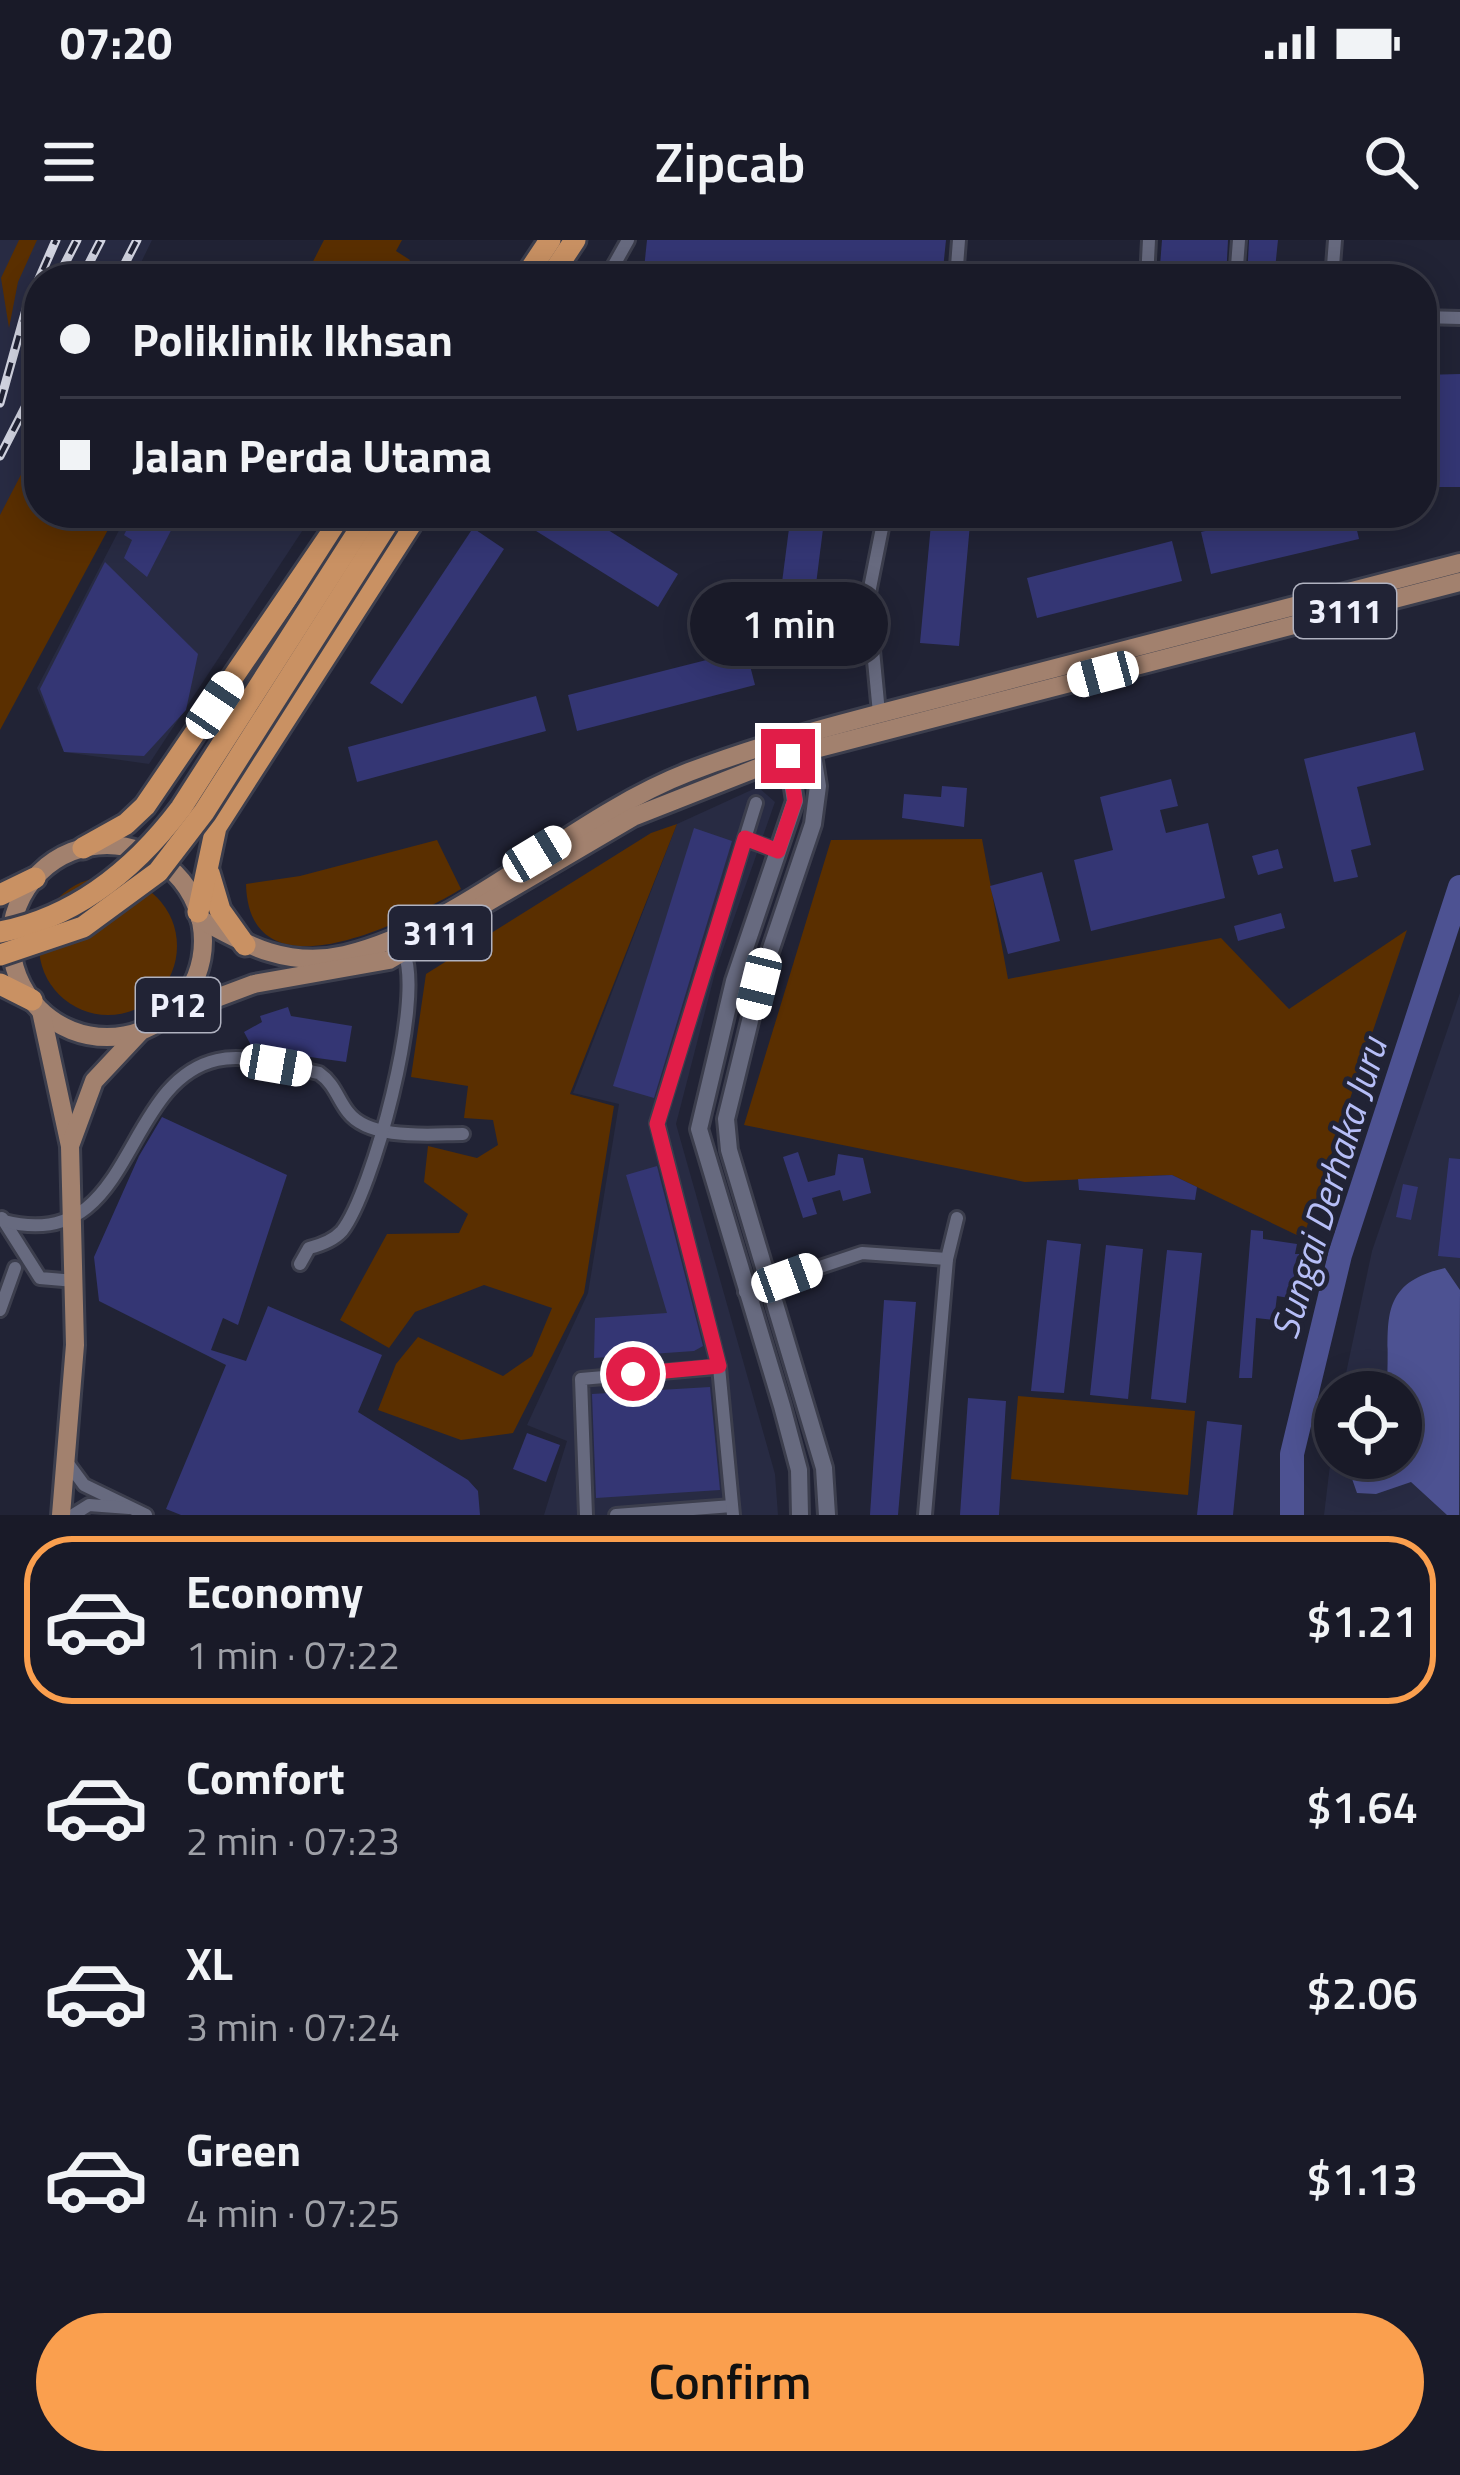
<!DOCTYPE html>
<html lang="en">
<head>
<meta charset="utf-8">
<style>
  body { margin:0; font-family:"Titillium Web",sans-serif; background:#262734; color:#f1f3f6; height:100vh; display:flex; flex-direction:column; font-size:45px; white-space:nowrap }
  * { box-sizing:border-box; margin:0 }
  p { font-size:39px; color:#9fa1a8 }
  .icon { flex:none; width:66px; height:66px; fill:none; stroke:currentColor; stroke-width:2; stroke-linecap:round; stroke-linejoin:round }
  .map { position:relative; height:1275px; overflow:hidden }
  .sheet { display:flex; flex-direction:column; background:#191a28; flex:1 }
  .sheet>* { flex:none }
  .guide { position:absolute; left:24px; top:24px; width:1413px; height:264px; border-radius:48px; box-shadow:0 6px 30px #0003,0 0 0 3px #373845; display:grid; align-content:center; height:264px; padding:0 36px; background:#191a28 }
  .controls { position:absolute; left:1314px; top:1131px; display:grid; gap:24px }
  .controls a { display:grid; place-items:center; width:108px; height:108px; border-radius:50%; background:#191a28; box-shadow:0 6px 30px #0003,0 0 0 3px #373845; font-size:60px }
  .end { position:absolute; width:54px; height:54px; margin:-27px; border:15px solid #e11d48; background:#fff; box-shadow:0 0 0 6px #fff }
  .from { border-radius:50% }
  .bubble { position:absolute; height:84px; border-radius:42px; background:#191a28; box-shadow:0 6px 30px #0003,0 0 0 3px #373845; font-size:39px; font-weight:600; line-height:84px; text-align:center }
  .car { position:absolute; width:36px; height:72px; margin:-36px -18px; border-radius:15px; box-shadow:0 0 9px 3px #0007; background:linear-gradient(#fff 24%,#345 0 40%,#fff 0 76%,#345 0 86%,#fff 0) }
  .guide b { display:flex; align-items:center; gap:42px; height:114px; font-size:45px }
  .guide b+b { border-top:3px solid #373845 }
  .guide i { width:30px; height:30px; background:#f1f3f6 }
  ul { padding:21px 0 0; list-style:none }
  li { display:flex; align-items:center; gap:36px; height:168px; margin:0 24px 18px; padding:0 12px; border:6px solid transparent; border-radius:48px }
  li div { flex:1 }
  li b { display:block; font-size:45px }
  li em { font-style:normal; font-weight:600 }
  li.current { border-color:#fa9f4e }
  li>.icon { width:108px; height:108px; stroke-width:1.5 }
  .primary-button { display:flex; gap:24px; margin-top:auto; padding:24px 36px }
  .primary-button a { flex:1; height:138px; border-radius:72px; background:#fa9f4e; color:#111; font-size:48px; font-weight:600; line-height:138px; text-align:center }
  .status { display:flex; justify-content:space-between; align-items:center; height:84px; padding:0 60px; background:#191a28; direction:ltr }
  .status svg { height:33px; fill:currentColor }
  header { display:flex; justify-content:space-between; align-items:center; height:156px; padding:0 36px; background:#191a28; font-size:54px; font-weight:600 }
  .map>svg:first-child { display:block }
  .built { fill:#282b43 }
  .green { fill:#5a2f00 }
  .water { fill:#4d5292 }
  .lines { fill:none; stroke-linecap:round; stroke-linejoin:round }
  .river { stroke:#4d5292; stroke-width:24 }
  .building { fill:#343674 }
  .street-casing { stroke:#3c3e4d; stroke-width:18 }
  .secondary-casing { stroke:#3c3e4d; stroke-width:22 }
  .primary-casing { stroke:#3c3e4d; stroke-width:24 }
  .highway-casing { stroke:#3c3e4d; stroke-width:27 }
  .street { stroke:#676a7f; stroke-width:12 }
  .secondary { stroke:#676a7f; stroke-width:16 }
  .primary { stroke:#a2816e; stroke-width:18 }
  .highway { stroke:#c99163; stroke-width:21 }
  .rail-casing { stroke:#d2d4e1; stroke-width:9 }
  .rail { stroke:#212335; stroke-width:4.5; stroke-dasharray:14; stroke-linecap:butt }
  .highway-bridge-casing { stroke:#3c3e4d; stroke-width:27; stroke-linecap:butt }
  .highway-bridge { stroke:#c99163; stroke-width:21 }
  .route { stroke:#e11d48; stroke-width:15 }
  .labels { text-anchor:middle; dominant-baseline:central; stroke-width:9; stroke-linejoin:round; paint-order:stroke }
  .shield { fill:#212335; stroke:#b0b2c0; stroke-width:3 }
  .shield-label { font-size:33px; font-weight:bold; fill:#eef0fc }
  .water-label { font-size:39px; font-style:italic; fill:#b6bef7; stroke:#212335 }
</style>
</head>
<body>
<div class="status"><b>07:20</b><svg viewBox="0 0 49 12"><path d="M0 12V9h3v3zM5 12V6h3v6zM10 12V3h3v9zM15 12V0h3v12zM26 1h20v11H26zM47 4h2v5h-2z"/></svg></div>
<header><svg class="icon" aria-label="menu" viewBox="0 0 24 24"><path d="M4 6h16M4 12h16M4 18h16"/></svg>Zipcab<svg class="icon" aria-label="search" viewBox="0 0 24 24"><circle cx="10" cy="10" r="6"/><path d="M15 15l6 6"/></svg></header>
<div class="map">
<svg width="1460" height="1275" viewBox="0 0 1460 1275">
  <rect width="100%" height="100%" fill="#212335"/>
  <g class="built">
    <path d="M0 0H152L133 39H39V214L0 286Z"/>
    <path d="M128 273H314L149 524 64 512 37 448Z"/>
    <path d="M758 547 775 562 716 729 676 884 775 1234 778 1275H544L567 1201 527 1185 588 1053 619 864 573 853 677 584Z"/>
    <path d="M1460 753V1275H1324L1335 1183V1218H1401V1152H1342L1372 1011Z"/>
  </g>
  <g class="green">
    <path d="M19 0H37L18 42 9 88 1 38Z"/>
    <path d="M324 0H402L396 11 410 20 405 30 422 39H304Z"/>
    <path d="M39 200V273H117L0 490V275Z"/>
    <path d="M677 584 570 854 614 866 584 1053 513 1193 461 1200 378 1170 396 1124 418 1097 503 1136 532 1116 552 1068 484 1045 415 1072 389 1108 340 1080 387 994 459 993 468 974 424 942 428 906 477 918 498 905 493 880 464 878 468 846 411 837 426 734 651 593Z"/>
    <path d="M982 599 1008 739 1221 698 1289 769 1407 690 1303 998 1172 935 1025 942 744 885 831 600Z"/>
    <path d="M437 600 461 649C411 679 249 764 246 644L300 636Z"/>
    <circle cx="108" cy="706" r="69"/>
    <path d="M1018 1156 1195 1171 1188 1255 1011 1239Z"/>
  </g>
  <path class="water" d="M1445 1028 1460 1050 1459 1275H1447L1411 1242 1376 1254 1357 1253 1350 1233 1352 1218H1401V1152H1386C1393 1091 1370 1045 1445 1028Z"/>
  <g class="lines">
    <path class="river" d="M1292 1275V1214L1340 1015 1460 647"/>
  </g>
  <g class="building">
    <path d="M647 0H946L942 39H643Z"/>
    <path d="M1162 0H1228L1226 39H1159Z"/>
    <path d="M1249 0H1278L1274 39H1247Z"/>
    <path d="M1460 134V247H1424L1422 135Z"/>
    <path d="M135 273H180L147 337 124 318 132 300 124 295Z"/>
    <path d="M507 273H581L678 334 658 367Z"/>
    <path d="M791 273H825L807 416 773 412Z"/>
    <path d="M932 273H971L959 406 920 403Z"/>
    <path d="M1280 273H1353L1359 299 1211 334 1201 292Z"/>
    <path d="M473 288 504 309 402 464 370 443Z"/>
    <path d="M1172 301 1182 341 1037 378 1027 338Z"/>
    <path d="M105 322 198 414 186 470 144 516 64 512 40 449Z"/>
    <path d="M746 410 755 445 577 491 568 455Z"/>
    <path d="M536 456 546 491 357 542 348 507Z"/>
    <path d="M1415 492 1424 530 1357 547 1371 605 1351 610 1358 637 1334 642 1304 519Z"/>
    <path d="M1171 539 1178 566 1160 570 1166 593 1208 583 1225 658 1091 691 1074 620 1113 610 1100 557Z"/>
    <path d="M942 546 967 548 964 587 902 578 904 554 941 557Z"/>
    <path d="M694 588 732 601 654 858 613 846Z"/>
    <path d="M1278 609 1283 628 1258 635 1252 616Z"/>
    <path d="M1042 632 1060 701 1008 714 990 646Z"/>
    <path d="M1281 673 1285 688 1238 701 1234 686Z"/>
    <path d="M288 767 291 776 352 786 346 822 253 809 244 792 262 782 260 776Z"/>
    <path d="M162 877 287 935 238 1085 223 1078 211 1110 246 1121 268 1066 382 1115 358 1172 468 1240 478 1251 480 1275H181L166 1269 226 1125 99 1061 94 1017 139 916Z"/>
    <path d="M798 912 808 942 835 935 838 914 863 918 871 953 843 961 840 950 812 958 817 974 803 978 783 917Z"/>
    <path d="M1449 918 1460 919V1018L1438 1016Z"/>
    <path d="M657 926 703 1106 694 1111 594 1118 595 1078 667 1073 626 935Z"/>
    <path d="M1172 935 1197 947 1195 960 1079 950 1078 939Z"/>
    <path d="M1403 944 1418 947 1411 980 1396 977Z"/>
    <path d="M1251 990 1263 991V999L1297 1004 1295 1014H1300L1289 1058 1277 1056 1274 1080 1256 1078 1252 1138H1239Z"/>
    <path d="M1047 1000 1081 1004 1064 1153 1031 1151Z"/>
    <path d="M1106 1005 1143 1009 1128 1159 1090 1155Z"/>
    <path d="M1167 1010 1202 1013 1186 1163 1151 1159Z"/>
    <path d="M884 1060 916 1062 898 1275H870Z"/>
    <path d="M710 1147 720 1250 596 1258 592 1154Z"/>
    <path d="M968 1158 1006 1161 999 1275H960Z"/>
    <path d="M1207 1181 1242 1185 1233 1275H1197Z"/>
    <path d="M527 1193 560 1205 546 1242 513 1229Z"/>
  </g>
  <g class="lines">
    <defs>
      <g id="street">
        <path d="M620 39 614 25 628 0"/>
        <path d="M956 39 959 0"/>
        <path d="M1147 39 1149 0"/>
        <path d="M1236 39 1239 0"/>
        <path d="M1332 39 1335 0"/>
        <path d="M1422 77 1460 78"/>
        <path d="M879 473 868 358 885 273"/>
        <path d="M745 599 778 611"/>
        <path d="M2 978 40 1038 75 1041"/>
        <path d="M4 981C135 1015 120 842 217 820 248 813 289 827 319 833 335 844 337 858 348 872 370 901 432 894 463 894"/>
        <path d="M300 1024 309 1008C321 1005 333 1001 342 991 373 951 424 761 404 713"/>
        <path d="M745 1052 862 1013 947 1019"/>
        <path d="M0 1070 15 1028"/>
        <path d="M67 1222 84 1245 146 1275"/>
        <path d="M73 1275 89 1265 129 1268"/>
        <path d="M586 1275 581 1139 719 1127"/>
        <path d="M616 1275 732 1266"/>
        <path d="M733 1275 719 1127 657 883 756 563"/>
        <path d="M925 1275 947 1019 957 978"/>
      </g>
      <g id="secondary">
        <path d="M812 509 818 546 813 584 759 744 726 879 729 910 824 1228 827 1275"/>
        <path d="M788 516 795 561 734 741 699 889 782 1166 799 1230 800 1275"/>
      </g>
      <g id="primary">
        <circle cx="107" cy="701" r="96"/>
        <path d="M200 679C247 706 289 728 345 715 467 685 570 578 689 532 788 494 892 471 994 444 1149 404 1305 363 1460 323"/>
        <path d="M41 771 70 906"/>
        <path d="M166 777 254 744 389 720 633 577 788 516 1460 342"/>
        <path d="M61 1275 75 1105 70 906 94 841 139 793"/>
      </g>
      <g id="highway">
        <path d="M524 39 550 0"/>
        <path d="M549 39 575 0"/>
        <path d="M83 608 126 584 145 566 345 273"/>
        <path d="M209 633 220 670 245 705"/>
        <path d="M0 655 35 638"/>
        <path d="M198 672 216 587 418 273"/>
        <path d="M0 744 32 760"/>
      </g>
    </defs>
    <use href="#street" class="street-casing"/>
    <use href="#secondary" class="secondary-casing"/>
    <use href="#primary" class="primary-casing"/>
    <use href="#highway" class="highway-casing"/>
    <use href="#street" class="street"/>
    <use href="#secondary" class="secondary"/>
    <use href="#primary" class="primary"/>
    <use href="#highway" class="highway"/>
    <defs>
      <g id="rail">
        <path d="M57 39 77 0"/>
        <path d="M81 39 101 0"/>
        <path d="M117 39 137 0"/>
        <path d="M0 163 27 66 56 0"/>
        <path d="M0 216 39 140"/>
      </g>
    </defs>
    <use href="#rail" class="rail-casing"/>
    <use href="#rail" class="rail"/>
    <defs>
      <g id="highway-bridge">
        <path d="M0 692C77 677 135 629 181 568L370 273"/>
        <path d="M0 715 83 687 158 632 204 572 394 273"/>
      </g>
    </defs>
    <use href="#highway-bridge" class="highway-bridge-casing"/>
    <use href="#highway-bridge" class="highway-bridge"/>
  </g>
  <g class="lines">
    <path class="route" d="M633 1134 719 1126 657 884 745 598 778 611 795 560 788 516"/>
  </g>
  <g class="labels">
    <g class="shield">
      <rect x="1294" y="344" width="102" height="54" rx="9"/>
      <rect x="389" y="666" width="102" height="54" rx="9"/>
      <rect x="136" y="738" width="84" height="54" rx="9"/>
    </g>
    <g class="shield-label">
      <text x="1345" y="371">3111</text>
      <text x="440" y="693">3111</text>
      <text x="178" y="765">P12</text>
    </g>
    <g class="water-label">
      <text transform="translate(1328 948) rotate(-73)">Sungai Derhaka Juru</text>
    </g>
  </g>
</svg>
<div class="controls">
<a><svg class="icon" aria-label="locate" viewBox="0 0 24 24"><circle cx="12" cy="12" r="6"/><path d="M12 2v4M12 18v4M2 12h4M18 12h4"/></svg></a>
</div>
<i class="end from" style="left:633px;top:1134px"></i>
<i class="end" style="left:788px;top:516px"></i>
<div class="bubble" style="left:690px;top:342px;width:198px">1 min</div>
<i class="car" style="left:1103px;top:434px;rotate:255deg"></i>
<i class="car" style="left:215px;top:465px;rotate:34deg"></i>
<i class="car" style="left:537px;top:614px;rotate:59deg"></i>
<i class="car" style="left:759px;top:744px;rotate:194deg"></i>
<i class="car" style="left:276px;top:825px;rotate:100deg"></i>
<i class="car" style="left:787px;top:1038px;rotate:70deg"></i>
<div class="guide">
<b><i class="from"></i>Poliklinik Ikhsan</b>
<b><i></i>Jalan Perda Utama</b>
</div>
</div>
<section class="sheet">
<ul>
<li class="current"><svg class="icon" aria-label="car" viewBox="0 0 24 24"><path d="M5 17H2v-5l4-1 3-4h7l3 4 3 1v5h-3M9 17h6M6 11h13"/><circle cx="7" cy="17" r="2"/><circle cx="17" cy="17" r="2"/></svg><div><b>Economy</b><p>1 min · 07:22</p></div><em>$1.21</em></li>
<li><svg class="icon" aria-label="car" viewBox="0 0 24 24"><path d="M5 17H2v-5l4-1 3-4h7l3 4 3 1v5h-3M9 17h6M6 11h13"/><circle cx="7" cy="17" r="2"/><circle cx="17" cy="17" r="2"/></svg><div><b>Comfort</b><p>2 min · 07:23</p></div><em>$1.64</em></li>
<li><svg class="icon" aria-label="car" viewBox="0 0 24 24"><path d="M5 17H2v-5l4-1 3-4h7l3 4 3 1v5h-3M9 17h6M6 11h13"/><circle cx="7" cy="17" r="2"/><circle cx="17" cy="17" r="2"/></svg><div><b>XL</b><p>3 min · 07:24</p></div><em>$2.06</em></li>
<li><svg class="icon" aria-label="car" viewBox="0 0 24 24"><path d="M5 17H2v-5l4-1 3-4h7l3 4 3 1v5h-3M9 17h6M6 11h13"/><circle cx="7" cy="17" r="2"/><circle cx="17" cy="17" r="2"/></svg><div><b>Green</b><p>4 min · 07:25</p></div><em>$1.13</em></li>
</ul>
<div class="primary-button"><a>Confirm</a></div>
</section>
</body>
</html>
